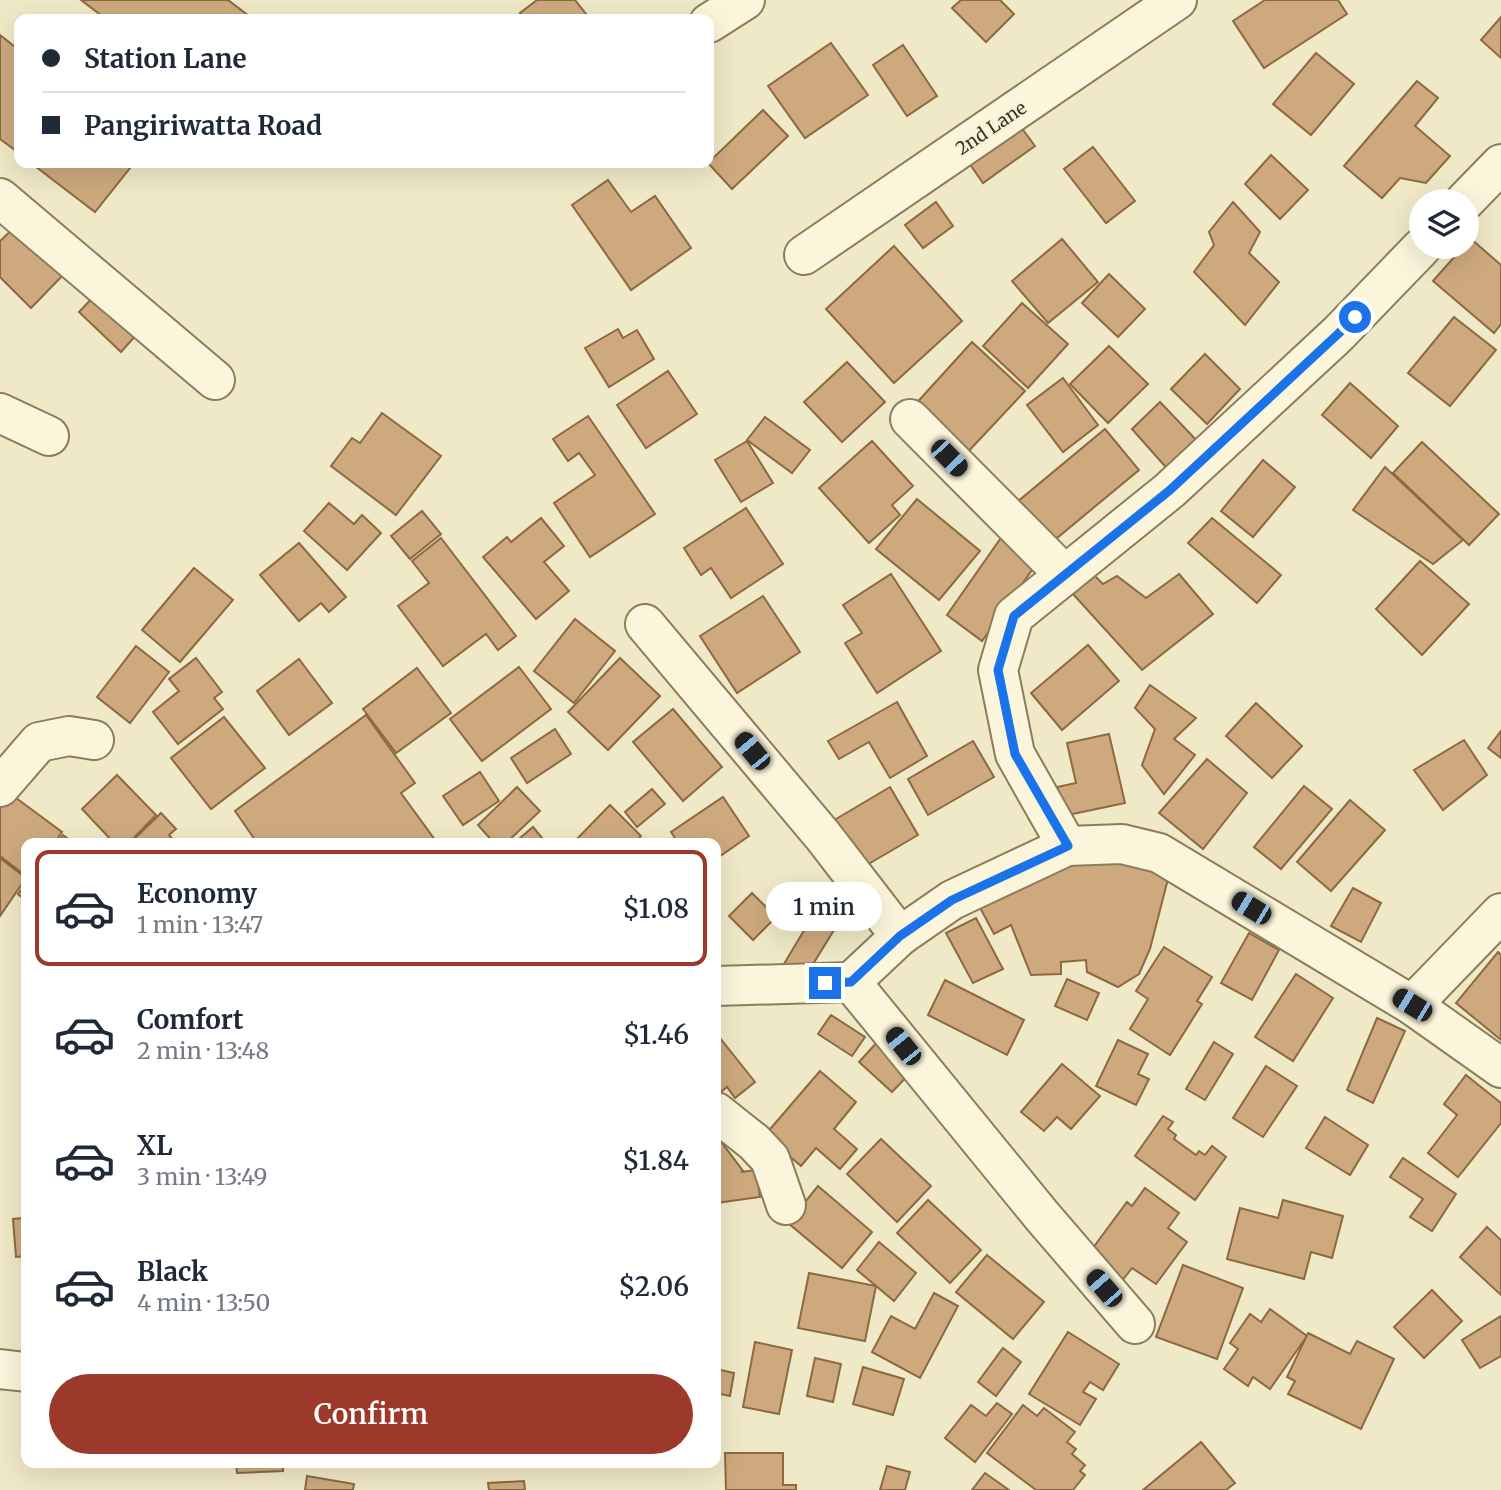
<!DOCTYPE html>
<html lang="en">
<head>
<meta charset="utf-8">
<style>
  body { margin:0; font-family:Merriweather,serif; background:#f6f6f7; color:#1f2937; height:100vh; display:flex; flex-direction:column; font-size:26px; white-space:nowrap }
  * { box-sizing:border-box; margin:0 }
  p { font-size:23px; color:#747a83 }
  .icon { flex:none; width:38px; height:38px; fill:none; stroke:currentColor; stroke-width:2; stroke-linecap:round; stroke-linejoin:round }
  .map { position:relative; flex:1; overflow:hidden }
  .panel { position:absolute; left:21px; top:838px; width:700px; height:630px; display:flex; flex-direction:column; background:#fff; border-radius:14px; box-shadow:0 7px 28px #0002 }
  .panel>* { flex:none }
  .hud { position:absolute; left:14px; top:14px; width:700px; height:154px; border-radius:14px; box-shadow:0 7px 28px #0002; display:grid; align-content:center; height:154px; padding:0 28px; background:#fff }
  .buttons { position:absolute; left:1409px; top:189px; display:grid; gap:14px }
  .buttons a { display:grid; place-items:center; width:70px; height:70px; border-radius:50%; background:#fff; box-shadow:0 7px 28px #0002; font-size:35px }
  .end { position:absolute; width:32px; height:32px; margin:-16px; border:9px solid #1a73e8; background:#fff; box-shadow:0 0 0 4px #fff }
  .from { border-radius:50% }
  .bubble { position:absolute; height:49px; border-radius:24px; background:#fff; box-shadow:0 7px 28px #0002; font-size:23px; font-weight:600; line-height:49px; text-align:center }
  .car { position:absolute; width:21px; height:42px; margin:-21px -10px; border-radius:9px; box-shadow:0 0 5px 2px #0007; background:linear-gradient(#222 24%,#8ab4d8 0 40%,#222 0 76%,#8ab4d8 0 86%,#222 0) }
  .hud b { display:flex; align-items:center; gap:24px; height:66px; font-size:26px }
  .hud b+b { border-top:2px solid #e0e1e3 }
  .hud i { width:18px; height:18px; background:#1f2937 }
  ul { padding:12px 0 0; list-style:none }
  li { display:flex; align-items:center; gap:21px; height:116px; margin:0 14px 10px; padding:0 14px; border:4px solid transparent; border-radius:14px }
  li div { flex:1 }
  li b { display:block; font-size:26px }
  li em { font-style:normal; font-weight:600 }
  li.selected { border-color:#9c392a }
  li>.icon { width:63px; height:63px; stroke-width:1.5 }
  .action { display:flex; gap:14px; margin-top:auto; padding:14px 28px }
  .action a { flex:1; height:80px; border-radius:42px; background:#9c392a; color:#fff; font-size:28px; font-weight:600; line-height:80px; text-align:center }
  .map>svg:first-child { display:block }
  .building { fill:#cea97d; stroke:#8c6941; stroke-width:2 }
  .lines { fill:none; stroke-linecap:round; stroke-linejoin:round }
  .minor-casing { stroke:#8c7c5c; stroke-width:42 }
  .minor { stroke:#faf5db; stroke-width:38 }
  .route { stroke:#1a73e8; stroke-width:9 }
  .labels { text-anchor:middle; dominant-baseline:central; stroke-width:5; stroke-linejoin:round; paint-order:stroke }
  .street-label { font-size:18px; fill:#3c3120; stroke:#f7f2d7 }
</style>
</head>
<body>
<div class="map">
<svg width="1501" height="1490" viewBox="0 0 1501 1490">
  <rect width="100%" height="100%" fill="#f0e9c7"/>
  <g class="building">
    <path d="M81 0H228L249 16 247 19H106Z"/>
    <path d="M537 0H575L590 19H525L520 13Z"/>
    <path d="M961 0H1000L1014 14 986 42 952 8Z"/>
    <path d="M1265 0H1338L1347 14 1264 68 1233 21Z"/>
    <path d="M1501 17V58L1481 40Z"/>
    <path d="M0 35 19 50V153L0 139Z"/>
    <path d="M831 43 868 95 805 138 768 86Z"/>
    <path d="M903 45 937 96 907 116 873 65Z"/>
    <path d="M1316 53 1354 84 1311 135 1273 104Z"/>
    <path d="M1417 81 1438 98 1415 126 1450 156 1426 183 1400 178 1382 198 1344 166Z"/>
    <path d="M763 110 788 136 732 189 708 163Z"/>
    <path d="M1018 123 1035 146 983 183 967 160Z"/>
    <path d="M1093 147 1135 201 1106 223 1064 169Z"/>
    <path d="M1271 155 1308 190 1280 219 1245 184Z"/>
    <path d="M31 163H134L95 212Z"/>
    <path d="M608 180 631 212 655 196 691 248 631 290 572 205Z"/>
    <path d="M936 202 953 226 923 248 905 225Z"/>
    <path d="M1233 202 1260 232 1249 253 1279 282 1245 325 1194 272 1214 245 1209 232Z"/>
    <path d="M17 225 66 272 31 308 0 277V241Z"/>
    <path d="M1470 238 1501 265V324L1494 333 1433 281 1463 247H1466V242Z"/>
    <path d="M1062 239 1098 282 1048 323 1012 281Z"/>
    <path d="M894 246 962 321 894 383 826 309Z"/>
    <path d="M1109 274 1145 309 1118 337 1082 303Z"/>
    <path d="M96 294 137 334 121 352 79 312Z"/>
    <path d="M1022 303 1068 344 1028 388 983 346Z"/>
    <path d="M1454 317 1496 350 1450 406 1408 373Z"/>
    <path d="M618 329 623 338 637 330 654 359 609 387 585 348Z"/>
    <path d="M972 342 1025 391 964 456 912 408Z"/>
    <path d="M1109 346 1148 384 1108 423 1070 384Z"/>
    <path d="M1205 354 1240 389 1207 424 1171 389Z"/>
    <path d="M847 362 885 402 842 442 804 402Z"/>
    <path d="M668 371 697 414 646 448 617 405Z"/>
    <path d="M1063 378 1098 425 1063 452 1027 405Z"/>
    <path d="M1350 383 1398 426 1371 458 1322 415Z"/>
    <path d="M1160 402 1201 445 1171 473 1132 429Z"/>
    <path d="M382 413 441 456 396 515 331 466 352 438 360 443Z"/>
    <path d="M588 416 655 514 590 557 554 503 595 475 579 453 568 461 553 439Z"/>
    <path d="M765 417 810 450 792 473 747 440Z"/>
    <path d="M1105 429 1139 470 1045 548 1011 507Z"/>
    <path d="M747 441 773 483 741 502 715 460Z"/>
    <path d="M872 441 913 486 892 505 900 515 869 543 819 488Z"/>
    <path d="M1422 442 1499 514 1469 545 1393 473Z"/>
    <path d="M1263 460 1295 487 1253 537 1221 511Z"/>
    <path d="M1385 467 1463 540 1433 564 1353 510Z"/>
    <path d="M917 499 980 551 939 600 876 549Z"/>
    <path d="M329 503 354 524 362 515 381 533 347 570 304 531Z"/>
    <path d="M746 508 783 564 731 598 711 568 701 575 684 548Z"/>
    <path d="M422 511 441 534 410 559 391 536Z"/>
    <path d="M541 518 564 546 544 562 569 591 536 619 483 557 507 537 511 542Z"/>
    <path d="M1212 518 1281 575 1257 603 1188 543Z"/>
    <path d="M1003 535 1039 560 982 641 947 615Z"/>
    <path d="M441 538 516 636 498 650 486 634 443 666 398 606 429 583 412 561Z"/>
    <path d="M299 543 346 597 329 612 321 603 299 621 260 575Z"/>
    <path d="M1420 561 1469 604 1422 655 1376 609Z"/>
    <path d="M194 568 233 600 180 662 142 630Z"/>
    <path d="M891 574 941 651 877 693 845 643 862 633 843 605Z"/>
    <path d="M1179 574 1213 614 1142 670 1073 594 1095 576 1103 584 1117 576 1146 598Z"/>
    <path d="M763 596 800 652 737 693 700 636Z"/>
    <path d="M575 619 615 651 574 703 534 671Z"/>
    <path d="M1088 645 1119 681 1062 730 1031 693Z"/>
    <path d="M136 646 169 672 130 723 97 697Z"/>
    <path d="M196 658 222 692 214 698 223 709 178 744 153 712 179 691 169 679Z"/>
    <path d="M620 658 660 696 608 750 568 712Z"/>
    <path d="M299 659 332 703 289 735 257 691Z"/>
    <path d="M519 667 551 709 482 761 450 719Z"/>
    <path d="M417 668 451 713 396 753 363 709Z"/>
    <path d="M1150 685 1196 718 1174 739 1195 755 1164 794 1142 765 1155 729 1135 708Z"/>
    <path d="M897 702 927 756 890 778 869 742 839 759 828 741Z"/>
    <path d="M1256 703 1302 746 1272 778 1226 736Z"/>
    <path d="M673 709 722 767 683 801 633 742Z"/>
    <path d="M366 715 415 783 401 793 438 844H258L235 811Z"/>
    <path d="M224 717 265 768 211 809 171 758Z"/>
    <path d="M555 729 571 754 527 783 511 758Z"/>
    <path d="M1501 731V758L1488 748Z"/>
    <path d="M1109 734 1125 803 1063 816 1057 787 1076 783 1067 743Z"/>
    <path d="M1464 740 1487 775 1443 810 1414 770Z"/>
    <path d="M973 741 994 777 928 815 908 779Z"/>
    <path d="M1207 759 1247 793 1203 849 1159 813Z"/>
    <path d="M480 772 499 801 463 825 443 796Z"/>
    <path d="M117 775 156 815 128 844H115L82 809Z"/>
    <path d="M1304 786 1332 809 1281 869 1254 847Z"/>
    <path d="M517 787 540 811 505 844H495L478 825Z"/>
    <path d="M890 787 918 835 860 869 831 822Z"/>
    <path d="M652 789 665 804 637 827 625 812Z"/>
    <path d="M8 792 62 832 54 844H26V876L0 856V804Z"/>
    <path d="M723 797 749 836 716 859V844H679L671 832Z"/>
    <path d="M1350 800 1385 830 1331 891 1297 862Z"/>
    <path d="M610 805 641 836 634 844H572Z"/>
    <path d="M161 813 176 829 169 835 177 844H129Z"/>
    <path d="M533 827 547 844H513Z"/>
    <path d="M63 835 75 844H57Z"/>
    <path d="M0 858 26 878 0 916Z"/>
    <path d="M1077 859H1117L1145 866 1168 879 1150 949 1139 974 1118 987 1087 972 1086 960 1061 962V974L1031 975 1011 925 994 934 976 900Z"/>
    <path d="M26 883V901L18 894Z"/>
    <path d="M1353 888 1381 903 1361 942 1331 926Z"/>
    <path d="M752 893 776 917 753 940 729 916Z"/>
    <path d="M812 917 834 930 805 977 784 964Z"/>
    <path d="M976 918 1003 969 973 983 946 933Z"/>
    <path d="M1249 933 1279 950 1252 1000 1221 983Z"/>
    <path d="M1164 947 1212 977 1197 1001 1202 1004 1170 1055 1130 1029 1148 999 1136 991Z"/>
    <path d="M1498 952 1501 955V1040L1456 1003Z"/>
    <path d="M1296 974 1333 998 1293 1061 1255 1037Z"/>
    <path d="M1067 979 1099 993 1087 1020 1055 1006Z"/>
    <path d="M945 980 1024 1020 1007 1055 928 1015Z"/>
    <path d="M831 1015 865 1037 852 1056 818 1034Z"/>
    <path d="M1377 1018 1405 1031 1373 1103 1347 1090Z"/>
    <path d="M716 1033 755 1082 735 1098 727 1087 716 1096Z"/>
    <path d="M880 1039 913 1070 892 1092 859 1062Z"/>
    <path d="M1118 1040 1148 1054 1138 1074 1149 1079 1136 1105 1096 1086Z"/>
    <path d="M1214 1042 1233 1054 1205 1100 1186 1089Z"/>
    <path d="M1062 1064 1100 1096 1071 1129 1057 1117 1044 1131 1021 1112Z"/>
    <path d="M1266 1066 1297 1086 1263 1137 1233 1118Z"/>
    <path d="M820 1071 856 1102 834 1129 857 1149 840 1169 816 1148 801 1166 765 1135Z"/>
    <path d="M1466 1075 1501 1103V1123L1458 1177 1428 1153 1457 1115 1444 1104Z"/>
    <path d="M1163 1116 1173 1122 1168 1129 1176 1135 1174 1139 1196 1155 1199 1151 1205 1155 1212 1146 1226 1157 1195 1200 1135 1156Z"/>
    <path d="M1325 1117 1368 1145 1350 1175 1306 1148Z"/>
    <path d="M716 1135 743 1171 741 1172 756 1170 760 1197 716 1203Z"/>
    <path d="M881 1139 931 1186 897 1222 847 1174Z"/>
    <path d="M1403 1158 1456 1194 1432 1231 1410 1217 1423 1199 1390 1177Z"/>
    <path d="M818 1186 872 1232 842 1268 788 1223Z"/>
    <path d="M1145 1188 1179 1213 1168 1228 1187 1242 1156 1284 1132 1268 1122 1281 1087 1256 1127 1202 1132 1206Z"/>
    <path d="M928 1200 981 1250 950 1283 897 1233Z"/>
    <path d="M1283 1200 1343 1216 1332 1258 1311 1252 1304 1279 1227 1259 1240 1208 1278 1218Z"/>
    <path d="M26 1209V1256L16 1257 13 1219 23 1218 22 1210Z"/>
    <path d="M1487 1227 1501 1240V1295L1460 1257Z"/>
    <path d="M879 1242 916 1273 894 1301 857 1270Z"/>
    <path d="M987 1255 1044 1302 1013 1339 956 1292Z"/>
    <path d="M1183 1265 1243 1288 1217 1359 1156 1337Z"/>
    <path d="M809 1273 876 1286 865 1341 798 1328Z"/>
    <path d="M1432 1290 1462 1321 1424 1358 1394 1327Z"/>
    <path d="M934 1293 958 1306 920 1378 872 1352 891 1316 915 1329Z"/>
    <path d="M1270 1309 1307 1336 1270 1389 1253 1377 1248 1386 1224 1369 1238 1349 1230 1343 1250 1314 1261 1322Z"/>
    <path d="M1501 1316V1356L1480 1368 1462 1340Z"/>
    <path d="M1068 1332 1119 1364 1103 1390 1090 1382 1083 1392 1096 1399 1080 1425 1029 1394Z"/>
    <path d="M1308 1333 1350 1354 1357 1341 1394 1359 1361 1429 1288 1394 1295 1381 1287 1377Z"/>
    <path d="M755 1342 792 1350 779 1414 743 1407Z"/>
    <path d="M1003 1348 1021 1362 996 1396 978 1382Z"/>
    <path d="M815 1358 841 1364 833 1402 807 1396Z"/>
    <path d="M863 1367 904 1379 893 1415 853 1404Z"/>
    <path d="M716 1369 734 1373 730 1396 716 1393Z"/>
    <path d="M997 1403 1012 1414 975 1462 945 1438 971 1405 986 1416Z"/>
    <path d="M1023 1405 1037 1416 1044 1408 1075 1432 1067 1442 1076 1449 1072 1454 1085 1465 1080 1471 1085 1475 1073 1490H1036L987 1453Z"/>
    <path d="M1201 1442 1235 1483 1226 1490H1143Z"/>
    <path d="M725 1453H783V1485H796V1490H726Z"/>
    <path d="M236 1463H283V1471L237 1473Z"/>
    <path d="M887 1466 910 1472 905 1490H880Z"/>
    <path d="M985 1473 1009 1490H972Z"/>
    <path d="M307 1476 354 1484 353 1490H305Z"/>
    <path d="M524 1481 525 1490H489L488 1483Z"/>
  </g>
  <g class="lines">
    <defs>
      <g id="minor">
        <path d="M709 23 745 0"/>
        <path d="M0 198 215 380"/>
        <path d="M1465 201 1501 164"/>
        <path d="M804 255 1177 0"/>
        <path d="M0 413 49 436"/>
        <path d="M910 419 1065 575"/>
        <path d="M645 624 823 836 900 936"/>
        <path d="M0 787 39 742 69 736 94 740"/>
        <path d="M1067 846 1015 754 998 670 1014 616 1170 490 1338 334 1422 247"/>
        <path d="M851 982 1042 1216 1135 1324"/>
        <path d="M716 986 851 982 900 936 952 900 1067 846 1122 844 1159 853 1412 1005 1501 1068"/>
        <path d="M1412 1005 1501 913"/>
        <path d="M716 1112 754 1142 770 1159 786 1205"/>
        <path d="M0 1369 26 1372"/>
      </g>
    </defs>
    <use href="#minor" class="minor-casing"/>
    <use href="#minor" class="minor"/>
  </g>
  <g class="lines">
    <path class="route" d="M825 983 851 982 900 936 952 900 1068 846 1015 754 998 670 1014 616 1170 490 1338 334 1355 317"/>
  </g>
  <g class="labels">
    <g class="street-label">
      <text transform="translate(991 128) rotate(-34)">2nd Lane</text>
    </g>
  </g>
</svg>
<div class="buttons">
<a><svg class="icon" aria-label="layers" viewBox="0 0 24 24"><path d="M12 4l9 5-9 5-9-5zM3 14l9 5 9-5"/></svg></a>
</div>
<i class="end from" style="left:1355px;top:317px"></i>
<i class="end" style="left:825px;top:983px"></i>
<div class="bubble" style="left:766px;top:882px;width:116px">1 min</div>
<i class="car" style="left:949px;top:458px;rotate:136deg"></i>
<i class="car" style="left:752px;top:751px;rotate:320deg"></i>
<i class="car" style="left:1251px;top:908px;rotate:301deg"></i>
<i class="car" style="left:1412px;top:1005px;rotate:301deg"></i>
<i class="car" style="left:903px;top:1046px;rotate:321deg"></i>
<i class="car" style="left:1104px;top:1288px;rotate:319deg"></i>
<div class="hud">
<b><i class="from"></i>Station Lane</b>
<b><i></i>Pangiriwatta Road</b>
</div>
<section class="panel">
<ul>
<li class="selected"><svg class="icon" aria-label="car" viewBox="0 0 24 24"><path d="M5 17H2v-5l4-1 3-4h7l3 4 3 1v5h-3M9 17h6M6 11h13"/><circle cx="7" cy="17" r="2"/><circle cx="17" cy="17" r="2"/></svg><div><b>Economy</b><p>1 min · 13:47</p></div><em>$1.08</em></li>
<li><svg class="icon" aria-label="car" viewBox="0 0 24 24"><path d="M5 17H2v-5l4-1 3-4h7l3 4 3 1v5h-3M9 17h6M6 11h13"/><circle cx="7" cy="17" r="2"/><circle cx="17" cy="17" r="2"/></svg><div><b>Comfort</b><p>2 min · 13:48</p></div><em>$1.46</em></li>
<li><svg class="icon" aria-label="car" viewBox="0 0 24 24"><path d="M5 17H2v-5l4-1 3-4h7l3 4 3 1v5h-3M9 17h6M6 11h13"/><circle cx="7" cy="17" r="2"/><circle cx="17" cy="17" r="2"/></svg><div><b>XL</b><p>3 min · 13:49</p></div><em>$1.84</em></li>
<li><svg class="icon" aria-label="car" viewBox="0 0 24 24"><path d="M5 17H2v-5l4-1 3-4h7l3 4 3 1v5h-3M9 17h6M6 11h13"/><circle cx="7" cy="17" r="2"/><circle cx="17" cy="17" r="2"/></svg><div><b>Black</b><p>4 min · 13:50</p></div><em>$2.06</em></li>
</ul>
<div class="action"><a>Confirm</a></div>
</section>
</div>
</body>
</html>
